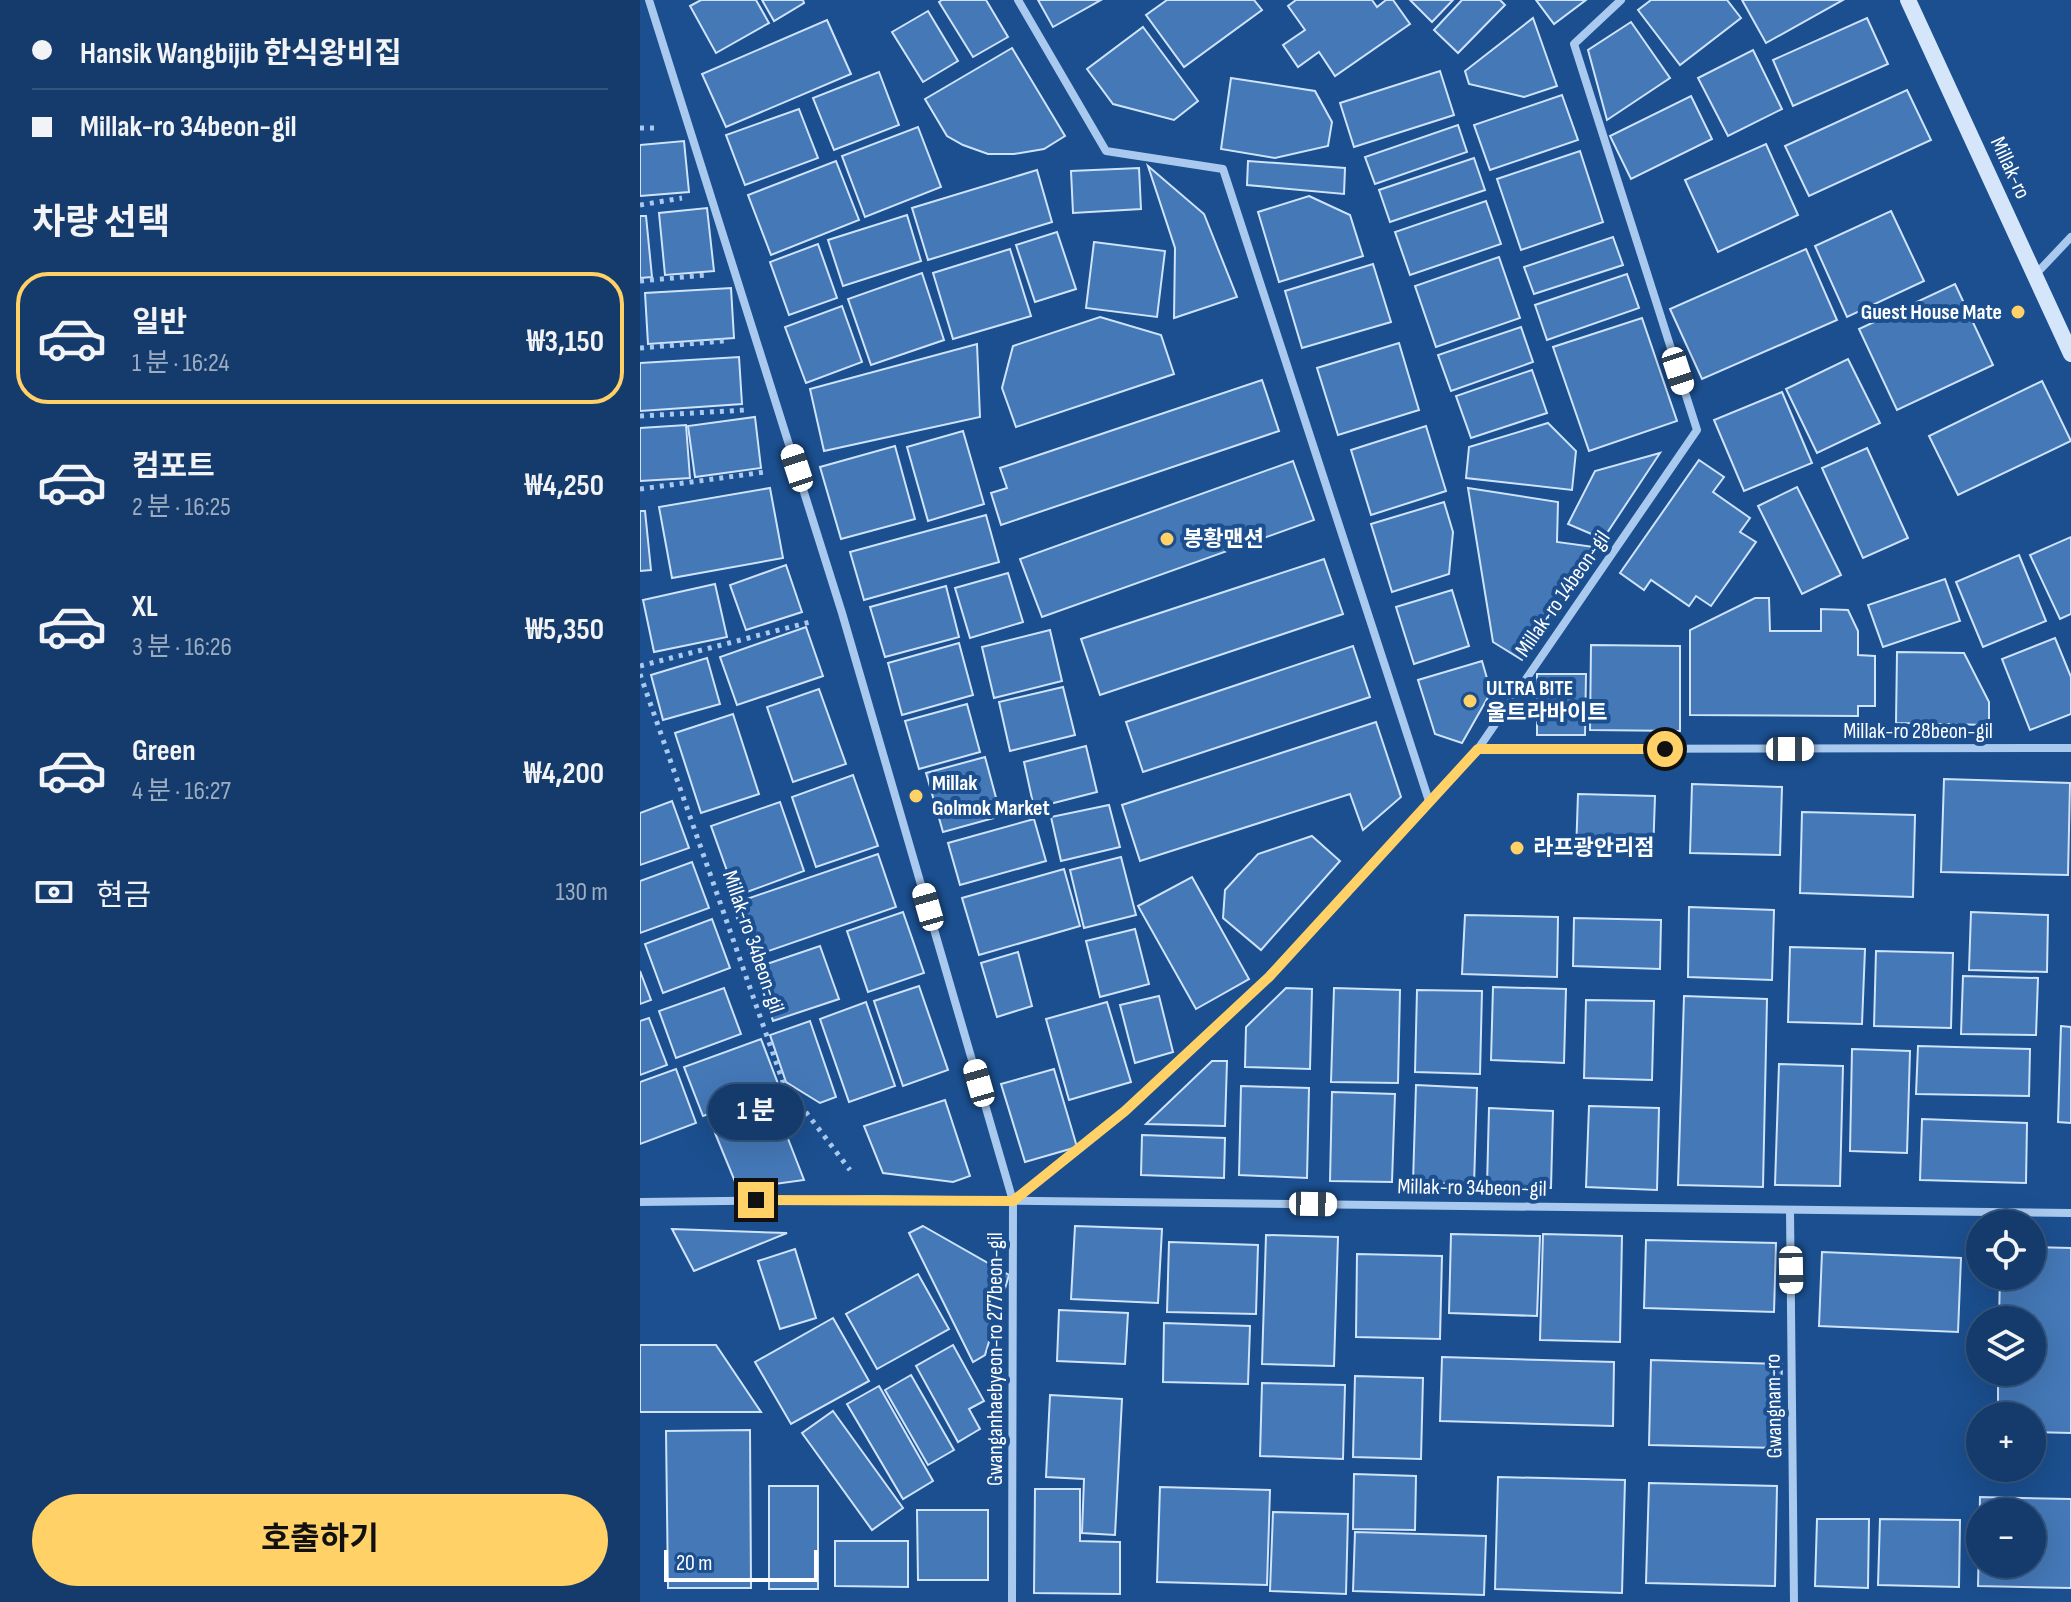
<!DOCTYPE html>
<html lang="ko">
<head>
<meta charset="utf-8">
<style>
  body { margin:0; font-family:"Sofia Sans Condensed","Noto Sans KR",sans-serif; background:#214673; color:#f1f3f6; height:100vh; display:flex; flex-direction:column; font-size:30px; white-space:nowrap }
  * { box-sizing:border-box; margin:0 }
  p { font-size:26px; color:#9dadc1 }
  .icon { flex:none; width:44px; height:44px; fill:none; stroke:currentColor; stroke-width:2; stroke-linecap:round; stroke-linejoin:round }
  .map { position:relative; flex:1; overflow:hidden }
  .details { display:flex; flex-direction:column; background:#143b6b; width:640px }
  .details>* { flex:none }
  .banner { display:grid; align-content:center; height:176px; padding:0 32px; background:#143b6b }
  .controls { position:absolute; left:1326px; top:1210px; display:grid; gap:16px }
  .controls a { display:grid; place-items:center; width:80px; height:80px; border-radius:50%; background:#143b6b; box-shadow:0 8px 32px #0002,0 0 0 2px #33557e; font-size:40px }
  .scale { position:absolute; left:24px; bottom:20px; width:154px; box-sizing:border-box; padding-left:8px; border:4px solid #fff; border-top:0; font-size:22px; line-height:28px; white-space:nowrap; color:#fff; -webkit-text-stroke:6px #1b4f8f; paint-order:stroke }
  .end { position:absolute; width:36px; height:36px; margin:-18px; border:10px solid #ffd166; background:#111; box-shadow:0 0 0 4px #111 }
  .from { border-radius:50% }
  .bubble { position:absolute; height:56px; border-radius:28px; background:#143b6b; box-shadow:0 8px 32px #0002,0 0 0 2px #33557e; font-size:26px; font-weight:700; line-height:56px; text-align:center }
  .car { position:absolute; width:24px; height:48px; margin:-24px -12px; border-radius:10px; box-shadow:0 0 6px 2px #0007; background:linear-gradient(#fff 24%,#345 0 40%,#fff 0 76%,#345 0 86%,#fff 0) }
  .banner b { display:flex; align-items:center; gap:28px; height:76px; font-size:30px }
  .banner b+b { border-top:2px solid #33557e }
  .banner i { width:20px; height:20px; background:#f1f3f6 }
  ul { padding:0; list-style:none }
  li { display:flex; align-items:center; gap:24px; height:132px; margin:0 16px 12px; padding:0 16px; border:4px solid transparent; border-radius:32px }
  li div { flex:1 }
  li b { display:block; font-size:30px }
  li em { font-style:normal; font-weight:700 }
  li.current { border-color:#ffd166 }
  li>.icon { width:72px; height:72px; stroke-width:1.5 }
  h2 { padding:0 32px; font-size:36px; line-height:96px }
  .pay { display:flex; align-items:center; gap:20px; height:88px; padding:0 32px; font-size:30px }
  .pay p { margin-inline-start:auto }
  .button { display:flex; gap:16px; margin-top:auto; padding:16px 32px }
  .button a { flex:1; height:92px; border-radius:48px; background:#ffd166; color:#111; font-size:32px; font-weight:700; line-height:92px; text-align:center }
  main { display:flex; flex:1; min-height:0 }
  .map>svg:first-child { display:block }
  .building { fill:#4478b7; stroke:#cfe3fa; stroke-width:2; fill-rule:evenodd }
  .lines { fill:none; stroke-linecap:round; stroke-linejoin:round }
  .path { stroke:#a9c9ee; stroke-width:5; stroke-dasharray:4 6; stroke-linecap:butt }
  .street { stroke:#a9c9ee; stroke-width:8 }
  .secondary { stroke:#d6e6fa; stroke-width:16 }
  .route { stroke:#ffd166; stroke-width:10 }
  .poi-dot { fill:#ffd166; stroke:#1b4f8f; stroke-width:3 }
  .labels { text-anchor:middle; dominant-baseline:central; stroke-width:8; stroke-linejoin:round; paint-order:stroke }
  .street-label { font-size:22px; fill:#fff; stroke:#1b4f8f }
  .poi-label { font-size:22px; font-weight:bold; fill:#fff; stroke:#1b4f8f; text-anchor:start }
</style>
</head>
<body>
<main>
<section class="details">
<div class="banner">
<b><i class="from"></i>Hansik Wangbijib 한식왕비집</b>
<b><i></i>Millak-ro 34beon-gil</b>
</div>
<h2>차량 선택</h2>
<ul>
<li class="current"><svg class="icon" aria-label="car" viewBox="0 0 24 24"><path d="M5 17H2v-5l4-1 3-4h7l3 4 3 1v5h-3M9 17h6M6 11h13"/><circle cx="7" cy="17" r="2"/><circle cx="17" cy="17" r="2"/></svg><div><b>일반</b><p>1 분 · 16:24</p></div><em>₩3,150</em></li>
<li><svg class="icon" aria-label="car" viewBox="0 0 24 24"><path d="M5 17H2v-5l4-1 3-4h7l3 4 3 1v5h-3M9 17h6M6 11h13"/><circle cx="7" cy="17" r="2"/><circle cx="17" cy="17" r="2"/></svg><div><b>컴포트</b><p>2 분 · 16:25</p></div><em>₩4,250</em></li>
<li><svg class="icon" aria-label="car" viewBox="0 0 24 24"><path d="M5 17H2v-5l4-1 3-4h7l3 4 3 1v5h-3M9 17h6M6 11h13"/><circle cx="7" cy="17" r="2"/><circle cx="17" cy="17" r="2"/></svg><div><b>XL</b><p>3 분 · 16:26</p></div><em>₩5,350</em></li>
<li><svg class="icon" aria-label="car" viewBox="0 0 24 24"><path d="M5 17H2v-5l4-1 3-4h7l3 4 3 1v5h-3M9 17h6M6 11h13"/><circle cx="7" cy="17" r="2"/><circle cx="17" cy="17" r="2"/></svg><div><b>Green</b><p>4 분 · 16:27</p></div><em>₩4,200</em></li>
</ul>
<div class="pay"><svg class="icon" aria-label="cash" viewBox="0 0 24 24"><path d="M3 7h18v10H3z"/><circle cx="12" cy="12" r="2"/></svg>현금<p>130 m</p></div>
<div class="button"><a>호출하기</a></div>
</section>
<div class="map">
<svg width="1431" height="1602" viewBox="0 0 1431 1602">
  <rect width="100%" height="100%" fill="#1b4f8f"/>
  <g class="building">
    <path d="M61 0H116L129 23 76 53 50 6Z"/>
    <path d="M122 0H163L164 3 134 21Z"/>
    <path d="M302 0H346L368 37 333 57 299 2Z"/>
    <path d="M398 0H461L413 27Z"/>
    <path d="M527 0H614L622 10 544 67 506 15Z"/>
    <path d="M656 0H732L737 7 746 0H753L770 24 695 76 679 52 658 67 643 45 665 30 648 6Z"/>
    <path d="M770 0H813L792 22Z"/>
    <path d="M822 0H860L865 5 818 53 794 30Z"/>
    <path d="M896 0H946L914 24Z"/>
    <path d="M1011 0H1087L1101 18 1040 65 998 10Z"/>
    <path d="M1102 0H1203L1126 43Z"/>
    <path d="M288 11 318 61 283 82 252 32Z"/>
    <path d="M893 18 917 86 884 97 829 84 825 71Z"/>
    <path d="M1227 18 1248 64 1153 106 1133 60Z"/>
    <path d="M187 20 211 74 86 127 62 74Z"/>
    <path d="M991 22 1030 78 967 120 948 50Z"/>
    <path d="M503 27 558 101 534 120 473 104 447 69Z"/>
    <path d="M372 48 425 136 404 149 374 154H348L323 145 307 136 285 99Z"/>
    <path d="M1113 50 1142 109 1088 136 1058 78Z"/>
    <path d="M800 71 814 115 714 147 700 103Z"/>
    <path d="M239 72 259 125 194 150 173 98Z"/>
    <path d="M591 78 675 91 692 122 688 146 635 158 581 149Z"/>
    <path d="M1267 90 1291 140 1169 196 1145 146Z"/>
    <path d="M922 95 938 140 850 170 834 125Z"/>
    <path d="M1051 96 1072 139 991 179 970 136Z"/>
    <path d="M159 109 178 158 105 185 86 135Z"/>
    <path d="M818 125 827 152 735 184 725 157Z"/>
    <path d="M278 127 301 187 225 217 202 156Z"/>
    <path d="M44 141 49 192 0 196V145Z"/>
    <path d="M1126 144 1158 215 1078 252 1045 180Z"/>
    <path d="M940 151 963 222 881 250 857 179Z"/>
    <path d="M834 158 845 190 750 222 739 190Z"/>
    <path d="M196 161 219 220 131 255 108 195Z"/>
    <path d="M608 161 705 168 704 194 607 185Z"/>
    <path d="M508 166 564 214 597 297 534 318 535 248Z"/>
    <path d="M499 168 501 209 433 213 431 171Z"/>
    <path d="M397 170 412 222 288 260 272 208Z"/>
    <path d="M669 196 710 215 723 256 639 282 618 212Z"/>
    <path d="M846 201 861 244 770 275 755 232Z"/>
    <path d="M67 208 74 271 25 275 19 213Z"/>
    <path d="M1251 211 1284 281 1207 317 1175 246Z"/>
    <path d="M267 215 281 261 203 286 188 240Z"/>
    <path d="M0 216H6L12 277 0 278Z"/>
    <path d="M417 232 436 289 395 302 376 245Z"/>
    <path d="M973 237 983 265 894 294 884 267Z"/>
    <path d="M454 242 525 251 517 317 446 308Z"/>
    <path d="M178 244 197 298 149 315 130 262Z"/>
    <path d="M370 249 391 316 313 339 293 273Z"/>
    <path d="M1166 249 1197 320 1062 379 1030 309Z"/>
    <path d="M859 257 880 318 796 347 775 286Z"/>
    <path d="M733 264 751 322 662 348 645 291Z"/>
    <path d="M282 273 304 340 231 365 208 299Z"/>
    <path d="M987 274 999 308 907 340 895 305Z"/>
    <path d="M1315 284 1353 365 1257 410 1219 329Z"/>
    <path d="M91 288 94 338 8 344 5 293Z"/>
    <path d="M202 306 222 362 166 383 145 327Z"/>
    <path d="M460 317 521 335 534 374 376 427 362 388 373 346Z"/>
    <path d="M1002 318 1037 421 949 451 913 347Z"/>
    <path d="M881 327 893 362 811 391 798 355Z"/>
    <path d="M759 343 779 410 698 435 677 368Z"/>
    <path d="M337 344 340 417 184 451 170 389Z"/>
    <path d="M99 357 102 404 0 411V363Z"/>
    <path d="M1208 359 1240 423 1177 453 1146 389Z"/>
    <path d="M892 370 907 413 831 438 816 396Z"/>
    <path d="M622 380 639 431 361 525 351 493 367 488 360 468Z"/>
    <path d="M1402 381 1431 441 1318 495 1289 436Z"/>
    <path d="M1142 392 1172 463 1104 491 1074 420Z"/>
    <path d="M115 417 121 468 55 477 48 426Z"/>
    <path d="M908 423 936 451 932 490 826 478 829 447Z"/>
    <path d="M46 425 50 478 0 481V428Z"/>
    <path d="M786 426 806 491 731 515 711 450Z"/>
    <path d="M323 431 344 504 288 521 267 447Z"/>
    <path d="M255 446 275 519 201 539 180 467Z"/>
    <path d="M1227 448 1268 538 1223 558 1182 468Z"/>
    <path d="M1020 453 963 539 928 524 955 471Z"/>
    <path d="M1059 460 1084 477 1073 492 1110 518 1100 532 1116 542 1071 606 1056 596 1049 606 1011 580 1004 590 980 573Z"/>
    <path d="M653 461 674 520 402 617 380 559Z"/>
    <path d="M1157 487 1201 575 1162 594 1118 506Z"/>
    <path d="M130 488 143 558 32 578 19 507Z"/>
    <path d="M828 488 918 502 917 542 954 547 882 660 853 642Z"/>
    <path d="M804 502 813 532 809 574 752 592 731 524Z"/>
    <path d="M0 511H5L11 570 0 571Z"/>
    <path d="M346 515 359 562 224 600 210 552Z"/>
    <path d="M1431 537V614L1420 619 1390 555Z"/>
    <path d="M1379 555 1406 621 1343 647 1316 582Z"/>
    <path d="M684 559 703 614 460 695 441 639Z"/>
    <path d="M146 565 162 612 106 630 90 585Z"/>
    <path d="M368 573 383 622 330 638 315 588Z"/>
    <path d="M1305 579 1320 621 1243 647 1228 605Z"/>
    <path d="M75 584 87 637 14 652 3 600Z"/>
    <path d="M306 586 319 637 245 657 230 607Z"/>
    <path d="M812 590 829 646 774 664 756 607Z"/>
    <path d="M1115 598H1129L1130 631H1181V609L1208 610 1218 631V655L1235 656V706H1218V716L1050 715V630Z"/>
    <path d="M166 627 183 676 97 705 80 657Z"/>
    <path d="M410 630 422 681 354 698 342 647Z"/>
    <path d="M1415 638 1431 677V714L1390 730 1362 659Z"/>
    <path d="M319 643 333 695 262 715 248 663Z"/>
    <path d="M951 645 1040 646V731L950 730Z"/>
    <path d="M713 646 730 697 503 772 486 722Z"/>
    <path d="M1257 652 1324 653 1349 702V725L1256 723Z"/>
    <path d="M67 658 80 704 23 720 11 675Z"/>
    <path d="M842 661 851 692 822 743 795 734 778 680Z"/>
    <path d="M897 674H946L945 735H897Z"/>
    <path d="M423 687 435 735 370 751 359 702Z"/>
    <path d="M179 689 206 764 153 782 127 707Z"/>
    <path d="M327 704 340 752 279 769 265 721Z"/>
    <path d="M93 714 119 794 61 813 35 733Z"/>
    <path d="M736 722 761 797 723 830 710 794 500 861 482 805Z"/>
    <path d="M446 746 457 792 394 808 384 762Z"/>
    <path d="M345 757 361 816 303 832 286 773Z"/>
    <path d="M213 775 238 846 176 867 152 797Z"/>
    <path d="M1304 779 1430 783 1428 875 1301 872Z"/>
    <path d="M1052 784 1142 787 1140 855 1050 853Z"/>
    <path d="M938 794 1015 796 1013 855 936 853Z"/>
    <path d="M32 801 49 848 0 865V813Z"/>
    <path d="M140 802 164 871 96 896 71 826Z"/>
    <path d="M469 805 480 847 421 861 411 817Z"/>
    <path d="M1162 812 1275 815 1273 897 1160 893Z"/>
    <path d="M394 819 406 861 320 885 308 843Z"/>
    <path d="M672 836 700 861 621 950 583 918 585 890 618 854Z"/>
    <path d="M238 854 256 907 111 957 92 904Z"/>
    <path d="M481 857 496 915 444 928 430 870Z"/>
    <path d="M52 862 69 908 0 933V881Z"/>
    <path d="M424 869 440 926 339 955 322 898Z"/>
    <path d="M552 877 609 979 556 1009 498 906Z"/>
    <path d="M1049 907 1134 910 1132 980 1048 977Z"/>
    <path d="M263 912 284 973 228 992 207 931Z"/>
    <path d="M1331 912 1408 915 1407 972 1329 970Z"/>
    <path d="M825 915 918 917 917 977 822 974Z"/>
    <path d="M934 918 1021 920 1020 969 933 966Z"/>
    <path d="M72 919 90 968 23 993 5 944Z"/>
    <path d="M495 929 509 984 460 997 446 941Z"/>
    <path d="M180 946 199 999 133 1021 115 968Z"/>
    <path d="M1150 947 1225 949 1222 1024 1148 1022Z"/>
    <path d="M1236 951 1313 953 1311 1028 1234 1026Z"/>
    <path d="M378 952 392 1006 357 1017 341 963Z"/>
    <path d="M0 971 11 1000 0 1004Z"/>
    <path d="M1323 976 1398 978 1396 1035 1321 1034Z"/>
    <path d="M279 986 308 1070 263 1086 234 1001Z"/>
    <path d="M853 987 926 989 924 1063 851 1060Z"/>
    <path d="M84 988 101 1034 36 1058 19 1011Z"/>
    <path d="M646 988 672 989 670 1069 605 1067 606 1027Z"/>
    <path d="M694 988 760 990 758 1083 691 1082Z"/>
    <path d="M777 990 842 991 840 1074 775 1072Z"/>
    <path d="M519 996 533 1052 495 1063 480 1005Z"/>
    <path d="M1044 996 1127 999 1123 1187 1038 1185Z"/>
    <path d="M946 1000 1014 1001 1012 1080 944 1078Z"/>
    <path d="M226 1002 255 1086 209 1102 180 1019Z"/>
    <path d="M467 1002 491 1082 429 1100 406 1019Z"/>
    <path d="M9 1018 27 1065 0 1075V1021Z"/>
    <path d="M170 1021 196 1097 180 1103 146 1082 130 1035Z"/>
    <path d="M1421 1026 1431 1027V1123L1418 1122Z"/>
    <path d="M121 1039 140 1089 63 1116 44 1067Z"/>
    <path d="M1278 1046 1390 1049 1389 1096 1276 1094Z"/>
    <path d="M1212 1049 1270 1051 1267 1153 1210 1151Z"/>
    <path d="M572 1061H587L585 1126 506 1124Z"/>
    <path d="M1139 1064 1203 1066 1200 1186 1135 1185Z"/>
    <path d="M36 1069 56 1123 0 1144V1082Z"/>
    <path d="M414 1069 437 1147 385 1162 361 1084Z"/>
    <path d="M776 1085 837 1088 834 1185 773 1182Z"/>
    <path d="M601 1086 669 1088 667 1178 599 1175Z"/>
    <path d="M692 1092 755 1094 752 1182 690 1181Z"/>
    <path d="M305 1100 330 1176 313 1182 243 1173 224 1126Z"/>
    <path d="M949 1106 1019 1108 1017 1190 946 1187Z"/>
    <path d="M849 1108 913 1111 911 1188 847 1186Z"/>
    <path d="M138 1113 164 1180 98 1189 75 1133Z"/>
    <path d="M1282 1119 1387 1123 1386 1183 1280 1180Z"/>
    <path d="M502 1135 585 1138 584 1178 501 1175Z"/>
    <path d="M283 1226 369 1275 345 1355 333 1362 269 1233Z"/>
    <path d="M435 1226 522 1229 518 1303 431 1299Z"/>
    <path d="M32 1229 147 1233 54 1271Z"/>
    <path d="M811 1234 900 1236 897 1316 809 1313Z"/>
    <path d="M903 1234 982 1236 980 1342 900 1340Z"/>
    <path d="M626 1235 698 1237 694 1366 622 1364Z"/>
    <path d="M1006 1240 1136 1243 1134 1312 1004 1308Z"/>
    <path d="M529 1242 618 1245 616 1314 527 1312Z"/>
    <path d="M1392 1247 1431 1248V1433L1392 1432V1416H1358V1372H1392V1320H1359L1360 1276H1392Z"/>
    <path d="M155 1249 176 1318 140 1329 118 1261Z"/>
    <path d="M1182 1252 1321 1258 1318 1332 1179 1326Z"/>
    <path d="M717 1254 802 1256 800 1339 716 1337Z"/>
    <path d="M278 1274 309 1329 237 1369 206 1314Z"/>
    <path d="M419 1310 488 1313 485 1364 417 1361Z"/>
    <path d="M193 1318 229 1381 151 1424 115 1362Z"/>
    <path d="M524 1323 610 1326 608 1384 523 1382Z"/>
    <path d="M0 1345H76L121 1412H0Z"/>
    <path d="M313 1345 344 1401 329 1409 340 1429 318 1442 276 1366Z"/>
    <path d="M802 1357 974 1362 973 1426 800 1421Z"/>
    <path d="M1011 1360 1142 1364 1139 1448 1009 1445Z"/>
    <path d="M271 1375 314 1450 288 1465 245 1390Z"/>
    <path d="M715 1376 783 1378 781 1459 713 1457Z"/>
    <path d="M622 1383 705 1385 703 1459 620 1456Z"/>
    <path d="M239 1386 293 1481 263 1499 207 1404Z"/>
    <path d="M410 1395 482 1399 475 1535 442 1533 444 1479 406 1477Z"/>
    <path d="M193 1411 263 1508 232 1530 162 1433Z"/>
    <path d="M110 1430 111 1588H28L26 1431Z"/>
    <path d="M714 1474 776 1476 775 1530 713 1529Z"/>
    <path d="M858 1477 985 1480 982 1593 855 1589Z"/>
    <path d="M1009 1483 1137 1486 1135 1586 1006 1583Z"/>
    <rect x="129" y="1486" width="49" height="103"/>
    <path d="M520 1487 630 1490 627 1585 517 1582Z"/>
    <path d="M395 1489H440V1541L480 1542V1594L394 1593Z"/>
    <path d="M1340 1497 1431 1499V1588L1338 1586ZM1340 1512H1392V1564H1340Z"/>
    <path d="M277 1510H348V1580H278Z"/>
    <path d="M633 1512 708 1514 706 1594 630 1591Z"/>
    <path d="M1177 1519H1229L1228 1588 1175 1586Z"/>
    <path d="M1240 1519 1320 1520 1319 1587 1238 1585Z"/>
    <path d="M715 1532 846 1536 844 1595 713 1591Z"/>
    <path d="M195 1541H268V1587L195 1586Z"/>
  </g>
  <g class="lines">
    <g class="path">
      <path d="M0 128H16"/>
      <path d="M0 205 42 198"/>
      <path d="M0 281 66 275"/>
      <path d="M0 348 84 341"/>
      <path d="M0 416 106 410"/>
      <path d="M0 489 125 472"/>
      <path d="M0 666 174 621"/>
      <path d="M0 674 143 1082 210 1170"/>
    </g>
    <g class="street">
      <path d="M9 0 202 613 373 1201 372 1602"/>
      <path d="M378 0 466 151 583 169 789 801"/>
      <path d="M1395 275 1431 237"/>
      <path d="M838 749 1431 748"/>
      <path d="M373 1201 485 1111 629 977 838 749 1057 430 934 44 981 0"/>
      <path d="M0 1202 233 1199 1431 1213"/>
      <path d="M1150 1210 1154 1602"/>
    </g>
    <path class="secondary" d="M1268 0 1431 354"/>
  </g>
  <g class="lines">
    <path class="route" d="M116 1200 373 1201 485 1111 629 977 838 749H1025"/>
  </g>
  <g class="poi-dot">
    <circle cx="1378" cy="312" r="8"/>
    <circle cx="527" cy="539" r="8"/>
    <circle cx="830" cy="701" r="8"/>
    <circle cx="276" cy="796" r="8"/>
    <circle cx="877" cy="848" r="8"/>
  </g>
  <g class="labels">
    <g class="street-label">
      <text transform="translate(1370 168) rotate(65)">Millak-ro</text>
      <text transform="translate(923 594) rotate(-55)">Millak-ro 14beon-gil</text>
      <text x="1278" y="731">Millak-ro 28beon-gil</text>
      <text transform="translate(113 942) rotate(71)">Millak-ro 34beon-gil</text>
      <text transform="translate(832 1188) rotate(1)">Millak-ro 34beon-gil</text>
      <text transform="translate(355 1359) rotate(-90)">Gwanganhaebyeon-ro 277beon-gil</text>
      <text transform="translate(1134 1406) rotate(-91)">Gwangnam-ro</text>
    </g>
    <g class="poi-label">
      <text x="1362" y="312" text-anchor="end">Guest House Mate</text>
      <text x="543" y="539">봉황맨션</text>
      <text x="846" y="688">ULTRA BITE<tspan x="846" dy="25">울트라바이트</tspan></text>
      <text x="292" y="783">Millak<tspan x="292" dy="25">Golmok Market</tspan></text>
      <text x="893" y="848">라프광안리점</text>
    </g>
  </g>
</svg>
<div class="controls">
<a><svg class="icon" aria-label="locate" viewBox="0 0 24 24"><circle cx="12" cy="12" r="6"/><path d="M12 2v4M12 18v4M2 12h4M18 12h4"/></svg></a>
<a><svg class="icon" aria-label="layers" viewBox="0 0 24 24"><path d="M12 4l9 5-9 5-9-5zM3 14l9 5 9-5"/></svg></a>
<a>+</a>
<a>−</a>
</div>
<div class="scale">20 m</div>
<i class="end from" style="left:1025px;top:749px"></i>
<i class="end" style="left:116px;top:1200px"></i>
<div class="bubble" style="left:68px;top:1084px;width:96px">1 분</div>
<i class="car" style="left:1038px;top:371px;rotate:162deg"></i>
<i class="car" style="left:157px;top:468px;rotate:342deg"></i>
<i class="car" style="left:1150px;top:749px;rotate:90deg"></i>
<i class="car" style="left:288px;top:907px;rotate:344deg"></i>
<i class="car" style="left:339px;top:1083px;rotate:344deg"></i>
<i class="car" style="left:673px;top:1204px;rotate:91deg"></i>
<i class="car" style="left:1151px;top:1270px;rotate:179deg"></i>
</div>
</main>
</body>
</html>
